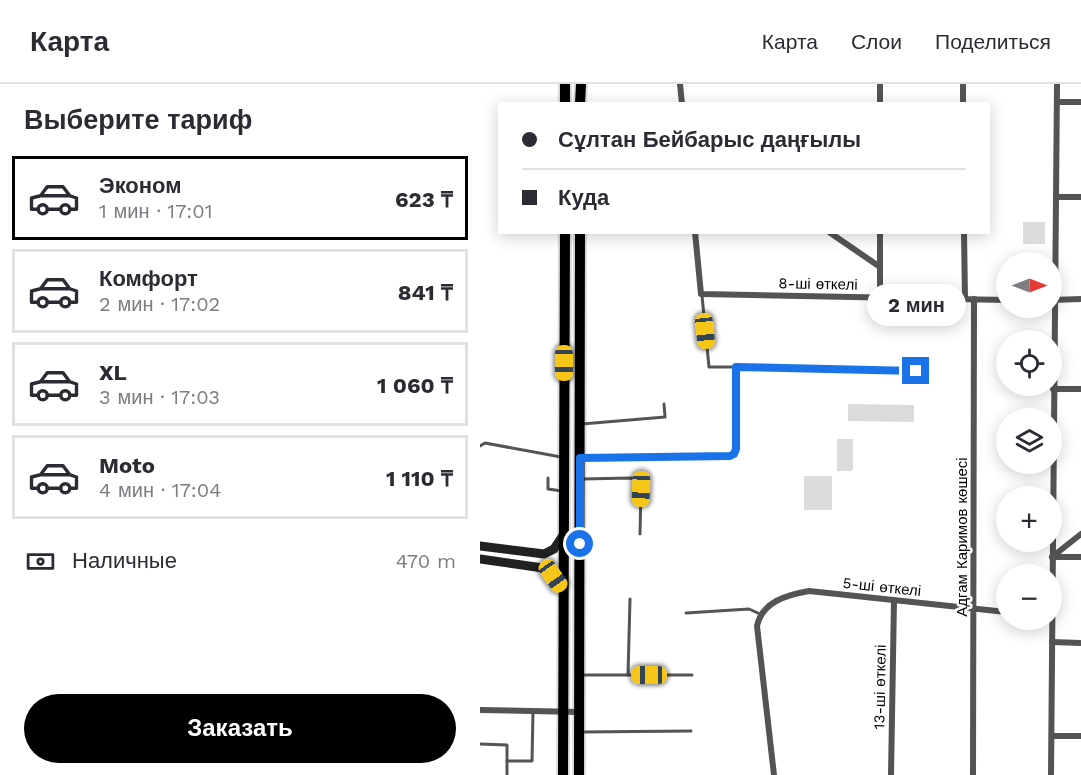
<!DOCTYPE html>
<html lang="ru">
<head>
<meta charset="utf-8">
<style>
  body { margin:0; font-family:"Work Sans",sans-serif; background:#f7f7f7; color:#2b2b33; height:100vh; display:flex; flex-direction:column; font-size:22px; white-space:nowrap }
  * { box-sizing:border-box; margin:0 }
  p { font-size:20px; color:#7c7c81 }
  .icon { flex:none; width:33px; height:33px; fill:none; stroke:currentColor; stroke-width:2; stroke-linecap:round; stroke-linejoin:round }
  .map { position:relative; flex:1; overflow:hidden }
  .panel { display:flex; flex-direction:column; background:#fff; width:480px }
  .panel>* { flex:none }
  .banner { position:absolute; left:18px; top:18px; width:492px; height:132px; border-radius:0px; box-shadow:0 3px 15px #0003; display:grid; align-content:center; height:132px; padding:0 24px; background:#fff }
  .needle { width:39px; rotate:90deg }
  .fabs { position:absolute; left:516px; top:168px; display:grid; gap:12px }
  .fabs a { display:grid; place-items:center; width:66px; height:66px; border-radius:50%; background:#fff; box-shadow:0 3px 15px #0003; font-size:30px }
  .end { position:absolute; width:27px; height:27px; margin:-14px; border:8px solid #1a73e8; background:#fff; box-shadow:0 0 0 3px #fff }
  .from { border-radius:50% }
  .bubble { position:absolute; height:42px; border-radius:21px; background:#fff; box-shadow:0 3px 15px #0003; font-size:20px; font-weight:700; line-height:42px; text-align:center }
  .car { position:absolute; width:18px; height:36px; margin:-18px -9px; border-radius:8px; box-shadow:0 0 4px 2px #0007; background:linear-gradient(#f5c518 24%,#345 0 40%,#f5c518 0 76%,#345 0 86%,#f5c518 0) }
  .banner b { display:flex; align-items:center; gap:21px; height:57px; font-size:22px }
  .banner b+b { border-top:2px solid #e1e1e2 }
  .banner i { width:15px; height:15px; background:#2b2b33 }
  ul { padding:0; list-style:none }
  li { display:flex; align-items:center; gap:18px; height:84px; margin:0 12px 9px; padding:0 12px; border:3px solid #e1e1e2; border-radius:0px }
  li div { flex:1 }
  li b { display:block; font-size:22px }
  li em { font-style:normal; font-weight:700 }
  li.on { border-color:#000 }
  li>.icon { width:54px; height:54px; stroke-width:1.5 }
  h2 { padding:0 24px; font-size:27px; line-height:72px }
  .pay { display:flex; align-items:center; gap:15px; height:66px; padding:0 24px; font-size:22px }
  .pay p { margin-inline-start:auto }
  .action { display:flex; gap:12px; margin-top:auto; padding:12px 24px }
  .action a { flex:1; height:69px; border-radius:36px; background:#000; color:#fff; font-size:24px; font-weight:700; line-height:69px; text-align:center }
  header { display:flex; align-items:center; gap:36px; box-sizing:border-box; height:84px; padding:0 30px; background:#fff; border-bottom:2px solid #e1e1e2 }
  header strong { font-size:28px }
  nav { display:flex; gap:33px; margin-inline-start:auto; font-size:21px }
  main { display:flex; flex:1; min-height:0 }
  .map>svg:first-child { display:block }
  .park { fill:#dbdbdb }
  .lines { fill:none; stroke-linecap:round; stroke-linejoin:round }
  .primary-casing { stroke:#dbdbdb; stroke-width:14 }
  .lane { stroke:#545454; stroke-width:3 }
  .street { stroke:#545454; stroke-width:6 }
  .secondary { stroke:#212121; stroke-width:9 }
  .primary { stroke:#000; stroke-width:10 }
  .route { stroke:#1a73e8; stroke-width:8 }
  .labels { text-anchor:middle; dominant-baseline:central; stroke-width:5; stroke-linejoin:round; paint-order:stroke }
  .street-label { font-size:15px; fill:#000; stroke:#fff }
</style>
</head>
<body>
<header>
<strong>Карта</strong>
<nav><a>Карта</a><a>Слои</a><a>Поделиться</a></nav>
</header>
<main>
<section class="panel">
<h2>Выберите тариф</h2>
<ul>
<li class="on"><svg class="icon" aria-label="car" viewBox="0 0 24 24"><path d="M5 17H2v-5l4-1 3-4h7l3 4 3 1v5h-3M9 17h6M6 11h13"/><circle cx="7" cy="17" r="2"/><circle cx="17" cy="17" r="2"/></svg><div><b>Эконом</b><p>1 мин · 17:01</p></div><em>623 ₸</em></li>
<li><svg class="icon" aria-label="car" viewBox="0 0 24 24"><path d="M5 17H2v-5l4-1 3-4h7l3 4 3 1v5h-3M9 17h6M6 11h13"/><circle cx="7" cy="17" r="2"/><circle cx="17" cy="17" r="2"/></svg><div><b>Комфорт</b><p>2 мин · 17:02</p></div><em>841 ₸</em></li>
<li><svg class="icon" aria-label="car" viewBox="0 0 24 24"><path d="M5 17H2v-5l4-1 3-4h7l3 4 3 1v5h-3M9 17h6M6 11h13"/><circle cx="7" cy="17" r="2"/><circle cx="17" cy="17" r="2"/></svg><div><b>XL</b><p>3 мин · 17:03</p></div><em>1 060 ₸</em></li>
<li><svg class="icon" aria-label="car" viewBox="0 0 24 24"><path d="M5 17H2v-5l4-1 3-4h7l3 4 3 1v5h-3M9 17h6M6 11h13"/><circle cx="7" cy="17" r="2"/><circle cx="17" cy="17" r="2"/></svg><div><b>Moto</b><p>4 мин · 17:04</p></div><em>1 110 ₸</em></li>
</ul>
<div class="pay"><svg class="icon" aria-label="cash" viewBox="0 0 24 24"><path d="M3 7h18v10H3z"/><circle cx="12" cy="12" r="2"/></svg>Наличные<p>470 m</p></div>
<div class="action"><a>Заказать</a></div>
</section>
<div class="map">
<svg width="601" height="691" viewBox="0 0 601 691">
  <rect width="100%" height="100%" fill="#fff"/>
  <g class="park">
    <rect x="543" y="138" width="22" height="22"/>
    <path d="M368 320 434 321V338L368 337Z"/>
    <path d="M357 355H373V385L371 387H357Z"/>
    <rect x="324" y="392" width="28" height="34"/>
  </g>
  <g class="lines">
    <defs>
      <g id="primary">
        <path d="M85 20V0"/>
        <path d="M100 20 101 0"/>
        <path d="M83 691 85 148"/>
        <path d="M99 691 100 148"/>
      </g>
    </defs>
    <use href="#primary" class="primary-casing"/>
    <g class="lane">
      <path d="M256 283 436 287"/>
      <path d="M102 340 185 333 184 320"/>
      <path d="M0 362 5 359 81 373"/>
      <path d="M103 373 250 372 254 370 256 365V283H229L222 212"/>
      <path d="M68 394V405L82 407"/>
      <path d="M102 395 151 394 158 398 161 405 160 450"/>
      <path d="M206 529 269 525 280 530"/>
      <path d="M101 591H212"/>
      <path d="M148 591 150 515"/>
      <path d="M101 648 211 647"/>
      <path d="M0 660 27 661V677H52L53 627"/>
      <path d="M27 677V691"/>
    </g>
    <g class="street">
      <path d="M200 0 202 20"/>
      <path d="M400 0V20"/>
      <path d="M483 0V20"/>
      <path d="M577 18H601"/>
      <path d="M576 113H601"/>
      <path d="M215 148 221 210 526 216"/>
      <path d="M349 148 400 183"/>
      <path d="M400 148V214"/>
      <path d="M484 148 485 215"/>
      <path d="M572 216 601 215"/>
      <path d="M573 305H601"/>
      <path d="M572 473 601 450"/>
      <path d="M572 473H601"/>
      <path d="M572 558 601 559"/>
      <path d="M0 626 99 628"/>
      <path d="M572 652H601"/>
      <path d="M294 691 277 542C282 518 306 511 329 507L526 528"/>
      <path d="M411 691 414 516"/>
      <path d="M493 691 494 215"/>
      <path d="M571 691 577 0"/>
    </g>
    <g class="secondary">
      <path d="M0 462 64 470 74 465 84 450"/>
      <path d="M0 475 63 484 73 492 82 505"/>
    </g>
    <use href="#primary" class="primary"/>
  </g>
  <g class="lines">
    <path class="route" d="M100 460V374L250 372 254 370 256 365V283L436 287"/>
  </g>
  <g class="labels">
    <g class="street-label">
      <text transform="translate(338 200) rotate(1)">8-ші өткелі</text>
      <text transform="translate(482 453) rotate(-90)">Адгам Каримов көшесі</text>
      <text transform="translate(402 503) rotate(6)">5-ші өткелі</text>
      <text transform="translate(400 603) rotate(-89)">13-ші өткелі</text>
    </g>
  </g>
</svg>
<div class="fabs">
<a><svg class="needle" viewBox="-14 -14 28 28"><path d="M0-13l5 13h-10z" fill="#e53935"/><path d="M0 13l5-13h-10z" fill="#7c7c81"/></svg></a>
<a><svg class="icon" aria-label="locate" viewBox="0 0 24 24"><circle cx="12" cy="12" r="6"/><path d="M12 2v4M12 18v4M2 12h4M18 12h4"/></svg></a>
<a><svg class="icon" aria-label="layers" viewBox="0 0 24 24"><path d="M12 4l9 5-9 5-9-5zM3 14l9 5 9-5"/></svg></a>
<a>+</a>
<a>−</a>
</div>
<i class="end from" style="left:100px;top:460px"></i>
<i class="end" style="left:436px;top:287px"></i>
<div class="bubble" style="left:387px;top:200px;width:99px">2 мин</div>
<i class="car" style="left:225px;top:247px;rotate:174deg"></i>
<i class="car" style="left:84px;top:279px;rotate:180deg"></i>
<i class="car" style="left:161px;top:405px;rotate:182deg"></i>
<i class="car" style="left:73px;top:492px;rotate:145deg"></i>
<i class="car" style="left:169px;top:591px;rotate:270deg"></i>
<div class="banner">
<b><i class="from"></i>Сұлтан Бейбарыс даңғылы</b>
<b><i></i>Куда</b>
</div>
</div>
</main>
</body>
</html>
